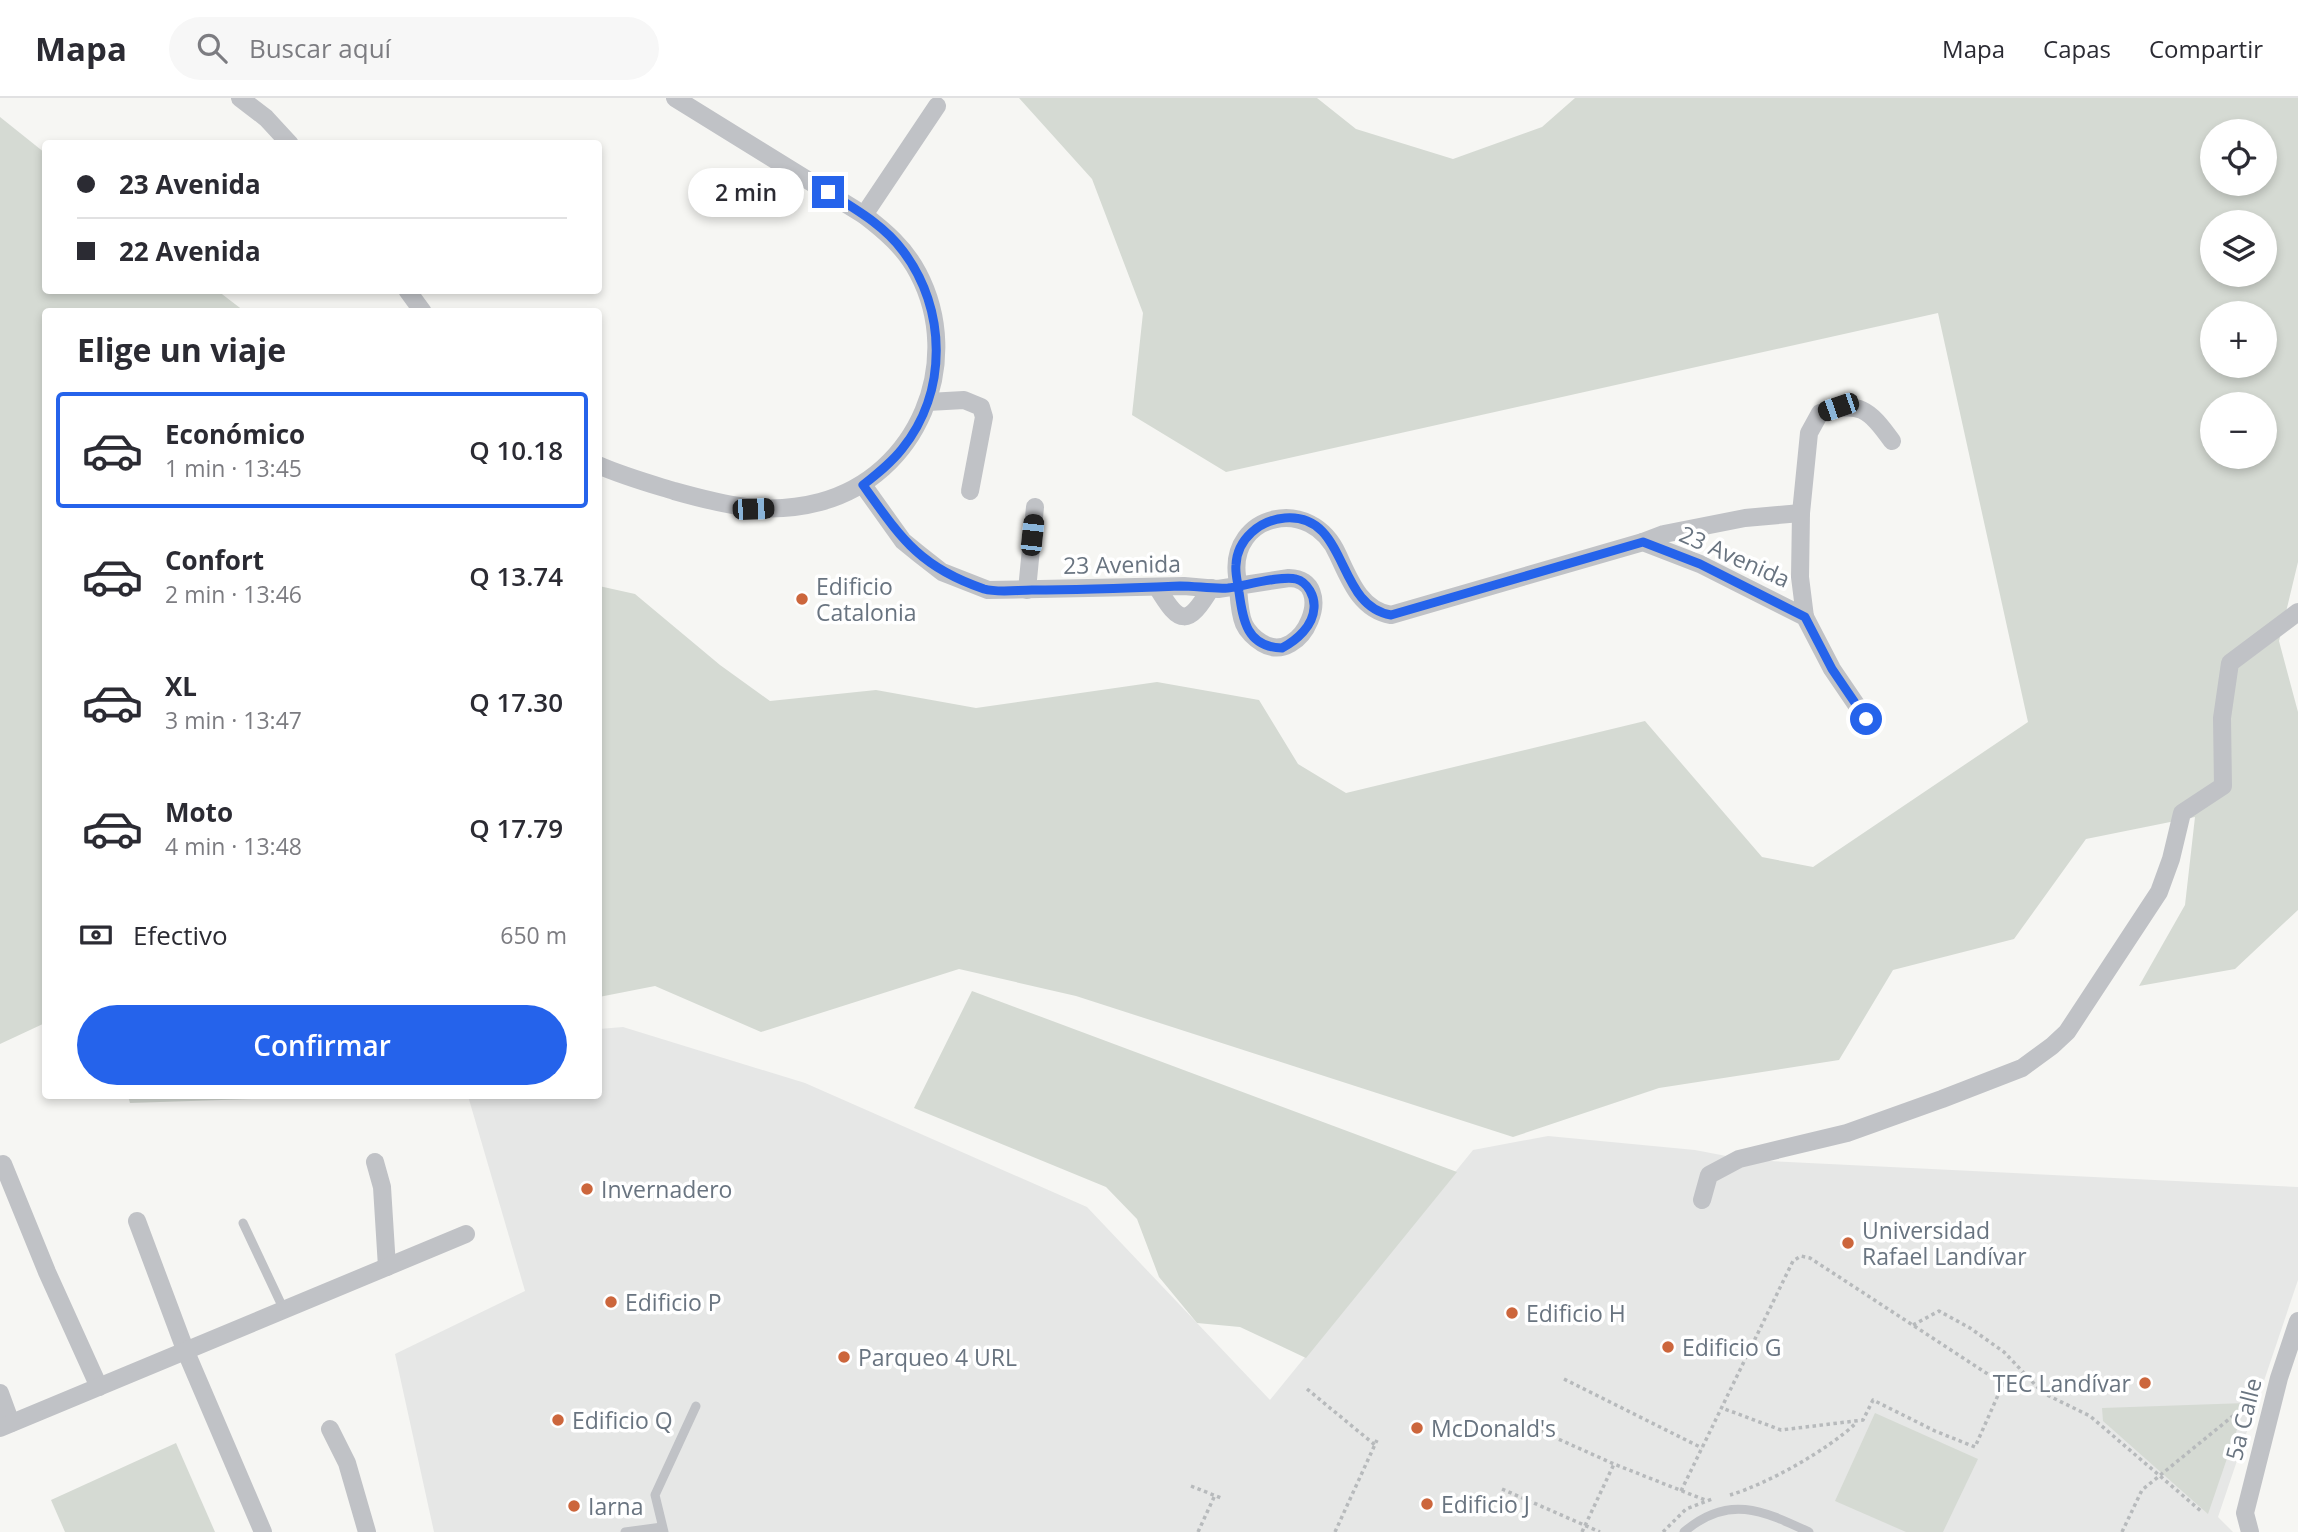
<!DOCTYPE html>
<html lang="es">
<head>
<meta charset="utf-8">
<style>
  body { margin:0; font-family:"Open Sans",sans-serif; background:#f7f7f7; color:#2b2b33; height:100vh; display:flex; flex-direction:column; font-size:26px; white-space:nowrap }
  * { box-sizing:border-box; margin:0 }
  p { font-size:23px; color:#7c7c81 }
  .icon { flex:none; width:38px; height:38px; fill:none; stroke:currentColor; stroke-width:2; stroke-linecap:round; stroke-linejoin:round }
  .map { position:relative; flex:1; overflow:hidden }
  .side { position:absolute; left:42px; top:210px; width:560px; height:791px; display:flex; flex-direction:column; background:#fff; border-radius:7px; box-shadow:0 4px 10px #0003 }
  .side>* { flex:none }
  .banner { position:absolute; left:42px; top:42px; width:560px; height:154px; border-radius:7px; box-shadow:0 4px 10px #0003; display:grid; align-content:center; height:154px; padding:0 35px; background:#fff }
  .controls { position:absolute; left:2200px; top:21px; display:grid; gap:14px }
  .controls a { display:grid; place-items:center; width:77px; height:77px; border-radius:50%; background:#fff; box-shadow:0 4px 10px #0003; font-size:35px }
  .end { position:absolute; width:32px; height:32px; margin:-16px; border:9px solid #2563eb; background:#fff; box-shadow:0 0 0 4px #fff }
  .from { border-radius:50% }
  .bubble { position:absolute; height:49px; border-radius:24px; background:#fff; box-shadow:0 4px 10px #0003; font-size:23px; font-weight:600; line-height:49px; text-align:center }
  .car { position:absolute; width:21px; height:42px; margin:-21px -10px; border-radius:9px; box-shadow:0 0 5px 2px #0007; background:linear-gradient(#222 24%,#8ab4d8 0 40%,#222 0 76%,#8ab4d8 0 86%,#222 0) }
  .banner b { display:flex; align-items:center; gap:24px; height:66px; font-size:26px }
  .banner b+b { border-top:2px solid #e1e1e2 }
  .banner i { width:18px; height:18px; background:#2b2b33 }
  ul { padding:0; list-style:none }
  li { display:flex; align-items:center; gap:21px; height:116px; margin:0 14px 10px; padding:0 21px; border:4px solid transparent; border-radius:7px }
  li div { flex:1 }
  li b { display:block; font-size:26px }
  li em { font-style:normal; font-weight:600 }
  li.on { border-color:#2563eb }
  li>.icon { width:63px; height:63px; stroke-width:1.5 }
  h2 { padding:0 35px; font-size:32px; line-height:84px }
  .pay { display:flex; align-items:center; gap:18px; height:77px; padding:0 35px; font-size:26px }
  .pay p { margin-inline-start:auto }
  .action { display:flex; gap:14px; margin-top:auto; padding:14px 35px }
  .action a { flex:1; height:80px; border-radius:42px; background:#2563eb; color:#fff; font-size:28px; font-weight:600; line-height:80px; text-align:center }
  header { display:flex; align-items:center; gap:42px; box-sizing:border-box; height:98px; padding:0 35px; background:#fff; border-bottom:2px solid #e1e1e2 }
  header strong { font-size:33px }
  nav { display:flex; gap:38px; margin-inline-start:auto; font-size:24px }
  .search { width:490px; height:63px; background:#f7f7f7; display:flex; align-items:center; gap:18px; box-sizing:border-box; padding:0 24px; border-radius:38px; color:#7c7c81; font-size:26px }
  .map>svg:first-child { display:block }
  .built { fill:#e6e7e6 }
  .green { fill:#d5dad3; fill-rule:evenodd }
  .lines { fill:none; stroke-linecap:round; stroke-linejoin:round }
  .path { stroke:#b7babc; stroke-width:3.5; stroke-dasharray:3.5 3.5; stroke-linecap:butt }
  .lane { stroke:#c0c2c6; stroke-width:9 }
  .street { stroke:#c0c2c6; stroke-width:18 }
  .route { stroke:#2563eb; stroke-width:9 }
  .poi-dot { fill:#cc663c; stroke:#fff; stroke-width:2.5 }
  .labels { text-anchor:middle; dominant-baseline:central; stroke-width:7; stroke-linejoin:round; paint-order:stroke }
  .street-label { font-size:23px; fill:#697480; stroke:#fff }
  .poi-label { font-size:23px; fill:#697480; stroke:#fff; text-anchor:start }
</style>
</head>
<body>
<header>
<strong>Mapa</strong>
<div class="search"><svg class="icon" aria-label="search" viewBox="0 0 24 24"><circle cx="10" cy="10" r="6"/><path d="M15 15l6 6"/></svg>Buscar aquí</div>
<nav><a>Mapa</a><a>Capas</a><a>Compartir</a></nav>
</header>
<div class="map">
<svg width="2298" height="1434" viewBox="0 0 2298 1434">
  <rect width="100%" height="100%" fill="#f6f6f3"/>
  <path class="built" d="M623 929 805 985 1087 1109 1270 1302 1473 1052 1548 1038 1695 1052 1747 1062 2298 1089V1182L2218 1419 2233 1434H434L395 1256 525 1193 468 998H598L599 931Z"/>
  <g class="green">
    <path d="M1019 0H1317L1356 31 1453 61 1542 29 1575 0H2298V464L2279 543 2298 614V812L2235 871 2139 888 2185 807 2195 719 2086 741 2014 841 1893 872 1839 962 1659 990 1513 1039 1076 898 959 871 761 934 655 888 599 899V488L635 496 720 567 770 603 876 592 976 610 1157 584 1259 602 1298 666 1346 695 1645 623 1762 759 1813 769 2028 624 1938 215 1226 374 1132 317 1143 215 1092 81ZM2212 33H2264V86H2212ZM2212 124H2264V177H2212ZM2212 215H2264V268H2212ZM2212 306H2264V359H2212Z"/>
    <path d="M0 19 45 55 46 192 218 193 244 213 46 214 45 925 0 946Z"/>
    <path d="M972 893 1457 1074 1306 1260 1240 1229 1197 1225 1159 1179 1137 1121 1106 1089 914 1010Z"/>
    <path d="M128 998H263L252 1001 130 1005Z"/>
    <path d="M2246 1305 2208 1416 2103 1323 2102 1310Z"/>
    <path d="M1875 1315 1978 1361 1943 1434H1906L1835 1403Z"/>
    <path d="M176 1345 215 1434H65L51 1402Z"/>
  </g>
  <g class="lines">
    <g class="path">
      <path d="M1913 1227 1939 1213 1970 1230 2004 1254 2043 1295 2090 1318 2202 1414"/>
      <path d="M1564 1281 1702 1350"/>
      <path d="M1307 1291 1375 1347"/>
      <path d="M1527 1327 1614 1366 1705 1402"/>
      <path d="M1191 1388 1221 1400"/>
      <path d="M1502 1391 1600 1434"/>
      <path d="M1681 1393 1793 1163 1801 1158 1810 1160 2003 1286 1975 1349 1935 1333 1873 1302 1863 1322 1781 1332 1722 1310"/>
      <path d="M1730 1397C1767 1386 1828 1352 1856 1325"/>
      <path d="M1198 1434 1215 1397"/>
      <path d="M1335 1434 1377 1342"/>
      <path d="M1582 1434 1614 1366"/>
      <path d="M1663 1434 1686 1411 1712 1401"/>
      <path d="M2122 1434 2142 1392 2239 1313"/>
    </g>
    <g class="lane">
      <path d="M243 1125 284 1212"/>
      <path d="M625 1434 662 1429"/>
      <path d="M664 1434 655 1397 696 1308"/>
      <path d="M1684 1434C1728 1396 1762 1412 1809 1434"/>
    </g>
    <g class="street">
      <path d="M240 0 266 20 290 46"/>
      <path d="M864 117 937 8"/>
      <path d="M407 192 423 214"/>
      <path d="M928 304 964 302 981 309 984 319 970 393"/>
      <path d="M598 367C623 378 648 385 674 393 724 407 767 418 820 404 918 378 965 264 918 175 905 150 885 133 864 117L675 0"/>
      <path d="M863 387 903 443 919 456 942 474 988 492 1184 488 1218 491 1289 480C1339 481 1303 570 1262 545 1255 541 1247 533 1244 526 1238 512 1239 493 1237 478 1229 416 1311 396 1338 457 1350 483 1361 512 1391 517L1643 444 1700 466 1805 519 1832 571 1866 621"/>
      <path d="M1643 444 1664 436 1745 420 1801 415"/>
      <path d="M1157 489C1180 528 1188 528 1211 490"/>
      <path d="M1027 492 1035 409"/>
      <path d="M1805 519 1800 479 1801 415 1809 335 1820 315C1859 302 1869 311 1892 343"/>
      <path d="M375 1064 382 1089 387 1169"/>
      <path d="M3 1066 47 1174 99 1289"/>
      <path d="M1702 1102 1709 1077 1739 1061 1847 1035 1942 1001 2022 970 2052 948 2067 934 2159 794 2171 761 2182 715 2223 688 2222 620 2230 565 2298 514"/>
      <path d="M137 1123 186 1254 263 1434"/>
      <path d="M0 1295 11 1325"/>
      <path d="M0 1330 466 1136"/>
      <path d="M330 1331 347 1365 367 1434"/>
      <path d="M2250 1434 2245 1415 2279 1280 2298 1223"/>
    </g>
  </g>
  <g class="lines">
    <path class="route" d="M828 94C855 111 884 127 903 153 947 211 948 294 902 351 891 365 877 376 863 387 901 440 919 469 984 491 998 495 1017 492 1032 492 1081 492 1131 490 1180 488 1196 488 1212 491 1228 490 1244 488 1282 477 1296 481 1308 484 1315 499 1314 510 1313 528 1297 542 1282 550 1247 549 1243 523 1239 494 1238 485 1235 476 1236 467 1237 441 1260 422 1285 420 1349 415 1335 508 1391 517L1643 444 1700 466 1805 519 1832 571 1866 621"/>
  </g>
  <g class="poi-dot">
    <circle cx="802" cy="501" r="7"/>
    <circle cx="587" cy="1091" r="7"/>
    <circle cx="1848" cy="1145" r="7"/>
    <circle cx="611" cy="1204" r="7"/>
    <circle cx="1512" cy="1215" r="7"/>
    <circle cx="1668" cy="1249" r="7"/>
    <circle cx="844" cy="1259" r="7"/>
    <circle cx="2145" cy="1285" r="7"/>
    <circle cx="558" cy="1322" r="7"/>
    <circle cx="1417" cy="1330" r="7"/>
    <circle cx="1427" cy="1406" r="7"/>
    <circle cx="574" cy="1408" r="7"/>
  </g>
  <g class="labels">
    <g class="street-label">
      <text transform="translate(1735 458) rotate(24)">23 Avenida</text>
      <text transform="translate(1122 466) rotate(-1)">23 Avenida</text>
      <text transform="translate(2243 1321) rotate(-76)">5a Calle</text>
    </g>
    <g class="poi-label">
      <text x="816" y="488">Edificio<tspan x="816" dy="26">Catalonia</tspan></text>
      <text x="601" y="1091">Invernadero</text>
      <text x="1862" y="1132">Universidad<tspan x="1862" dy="26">Rafael Landívar</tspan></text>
      <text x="625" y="1204">Edificio P</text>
      <text x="1526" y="1215">Edificio H</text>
      <text x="1682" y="1249">Edificio G</text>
      <text x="858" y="1259">Parqueo 4 URL</text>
      <text x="2131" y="1285" text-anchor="end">TEC Landívar</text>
      <text x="572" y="1322">Edificio Q</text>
      <text x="1431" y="1330">McDonald's</text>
      <text x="1441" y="1406">Edificio J</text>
      <text x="588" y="1408">Iarna</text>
    </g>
  </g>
</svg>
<div class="controls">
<a><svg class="icon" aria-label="locate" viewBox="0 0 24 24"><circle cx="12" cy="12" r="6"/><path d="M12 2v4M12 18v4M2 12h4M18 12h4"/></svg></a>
<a><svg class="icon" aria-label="layers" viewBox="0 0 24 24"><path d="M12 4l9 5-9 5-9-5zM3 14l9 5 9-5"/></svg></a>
<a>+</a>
<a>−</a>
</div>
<i class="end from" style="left:1866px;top:621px"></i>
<i class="end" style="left:828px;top:94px"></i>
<div class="bubble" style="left:688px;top:70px;width:116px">2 min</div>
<i class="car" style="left:1838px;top:309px;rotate:251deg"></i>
<i class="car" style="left:753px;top:411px;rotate:88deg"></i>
<i class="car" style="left:1032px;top:437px;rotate:6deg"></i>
<div class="banner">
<b><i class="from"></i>23 Avenida</b>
<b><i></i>22 Avenida</b>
</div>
<section class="side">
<h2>Elige un viaje</h2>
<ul>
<li class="on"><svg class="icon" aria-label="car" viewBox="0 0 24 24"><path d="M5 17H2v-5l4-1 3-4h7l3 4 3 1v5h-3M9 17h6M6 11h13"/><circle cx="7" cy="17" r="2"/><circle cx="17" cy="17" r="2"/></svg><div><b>Económico</b><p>1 min · 13:45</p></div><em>Q 10.18</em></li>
<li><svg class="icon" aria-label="car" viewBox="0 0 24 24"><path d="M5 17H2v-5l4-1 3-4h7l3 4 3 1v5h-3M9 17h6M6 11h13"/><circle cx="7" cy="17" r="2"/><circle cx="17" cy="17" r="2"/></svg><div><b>Confort</b><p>2 min · 13:46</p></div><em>Q 13.74</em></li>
<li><svg class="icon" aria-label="car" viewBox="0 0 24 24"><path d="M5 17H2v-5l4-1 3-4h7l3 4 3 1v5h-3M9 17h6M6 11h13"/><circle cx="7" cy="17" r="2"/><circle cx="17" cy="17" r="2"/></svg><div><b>XL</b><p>3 min · 13:47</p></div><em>Q 17.30</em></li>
<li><svg class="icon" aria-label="car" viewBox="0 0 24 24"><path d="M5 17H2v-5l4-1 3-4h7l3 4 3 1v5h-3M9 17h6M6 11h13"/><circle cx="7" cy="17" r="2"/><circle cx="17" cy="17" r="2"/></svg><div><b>Moto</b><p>4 min · 13:48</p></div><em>Q 17.79</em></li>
</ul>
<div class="pay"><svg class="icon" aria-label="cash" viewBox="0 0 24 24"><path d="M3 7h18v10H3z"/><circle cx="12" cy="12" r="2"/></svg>Efectivo<p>650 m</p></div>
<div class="action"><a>Confirmar</a></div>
</section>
</div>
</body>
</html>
